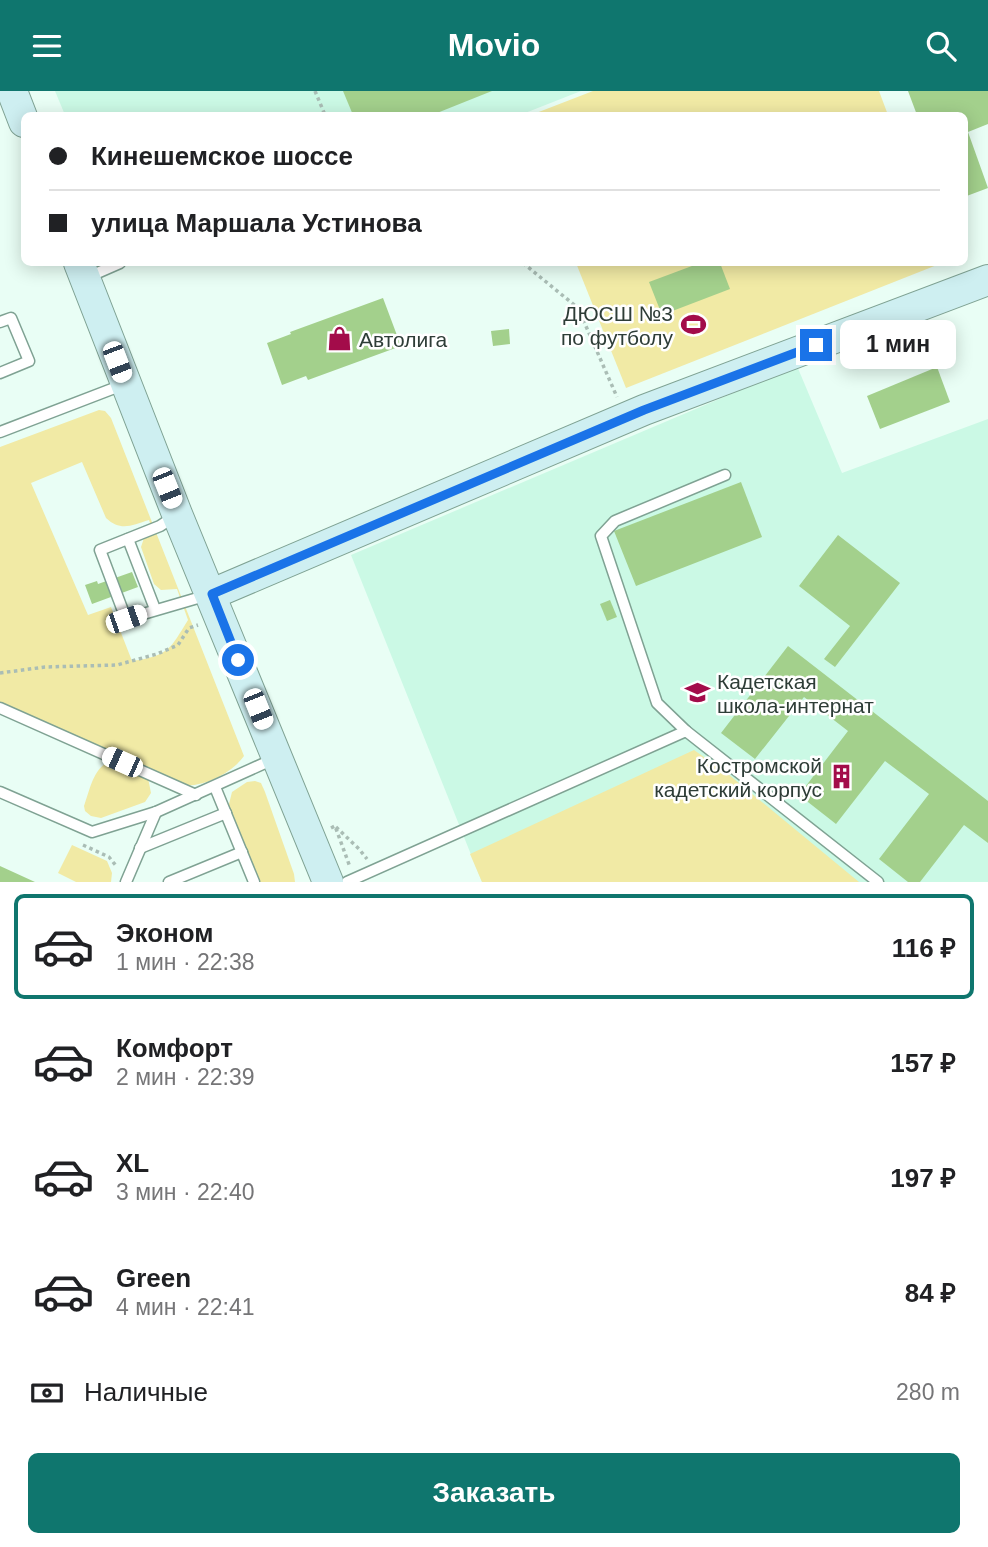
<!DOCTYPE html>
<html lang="ru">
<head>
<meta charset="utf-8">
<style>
  body { margin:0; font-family:Arial,sans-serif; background:#f2f2f2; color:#202124; height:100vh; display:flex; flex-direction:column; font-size:26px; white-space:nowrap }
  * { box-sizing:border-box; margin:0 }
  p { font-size:23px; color:#757577 }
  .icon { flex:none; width:38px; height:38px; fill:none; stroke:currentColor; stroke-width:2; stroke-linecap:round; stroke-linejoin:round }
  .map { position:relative; height:791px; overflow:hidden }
  .panel { display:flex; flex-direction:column; background:#fff; flex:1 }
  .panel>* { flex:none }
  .guide { position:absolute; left:21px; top:21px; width:947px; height:154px; border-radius:10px; box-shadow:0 4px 18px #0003; display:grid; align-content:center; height:154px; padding:0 28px; background:#fff }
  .end { position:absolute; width:32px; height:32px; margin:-16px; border:9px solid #1a73e8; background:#fff; box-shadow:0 0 0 4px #fff }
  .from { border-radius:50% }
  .bubble { position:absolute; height:49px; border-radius:10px; background:#fff; box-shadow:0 4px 18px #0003; font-size:23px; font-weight:700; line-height:49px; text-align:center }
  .car { position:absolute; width:21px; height:42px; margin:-21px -10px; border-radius:9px; box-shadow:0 0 5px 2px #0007; background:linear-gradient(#fff 24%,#345 0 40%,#fff 0 76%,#345 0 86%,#fff 0) }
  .guide b { display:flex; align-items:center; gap:24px; height:66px; font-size:26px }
  .guide b+b { border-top:2px solid #e0e0e0 }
  .guide i { width:18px; height:18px; background:#202124 }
  ul { padding:12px 0 0; list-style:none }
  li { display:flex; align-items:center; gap:21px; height:105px; margin:0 14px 10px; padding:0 14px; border:4px solid transparent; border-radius:10px }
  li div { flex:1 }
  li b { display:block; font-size:26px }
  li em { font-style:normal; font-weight:700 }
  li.current { border-color:#0f766e }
  li>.icon { width:63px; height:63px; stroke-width:1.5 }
  .pay { display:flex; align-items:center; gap:18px; height:77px; padding:0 28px; font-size:26px }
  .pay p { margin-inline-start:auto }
  .primary-button { display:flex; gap:14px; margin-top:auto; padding:14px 28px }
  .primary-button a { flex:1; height:80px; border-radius:10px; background:#0f766e; color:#fff; font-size:28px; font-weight:700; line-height:80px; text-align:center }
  header { display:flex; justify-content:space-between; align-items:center; height:91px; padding:0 28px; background:#0f766e; color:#fff; font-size:32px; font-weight:700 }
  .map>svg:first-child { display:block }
  .built { fill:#cbf9e5 }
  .green { fill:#f1eaa5; fill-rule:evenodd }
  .building { fill:#a3d08c }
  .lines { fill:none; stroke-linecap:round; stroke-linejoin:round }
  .lane-casing { stroke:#7fa293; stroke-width:13 }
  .secondary-casing { stroke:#7fa293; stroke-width:32 }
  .path { stroke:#aabdb5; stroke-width:3.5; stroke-dasharray:3.5 3.5; stroke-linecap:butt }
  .lane { stroke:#fff; stroke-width:10 }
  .secondary { stroke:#ceeff1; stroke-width:30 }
  .route { stroke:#1a73e8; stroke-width:9 }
  .labels { text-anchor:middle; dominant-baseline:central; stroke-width:5; stroke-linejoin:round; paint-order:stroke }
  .poi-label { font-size:21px; fill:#2e3d37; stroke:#fff; text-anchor:end }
</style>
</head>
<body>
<header><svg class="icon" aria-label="menu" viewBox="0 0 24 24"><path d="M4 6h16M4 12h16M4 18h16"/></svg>Movio<svg class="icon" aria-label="search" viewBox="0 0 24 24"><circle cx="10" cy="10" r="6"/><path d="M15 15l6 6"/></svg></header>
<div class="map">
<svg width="988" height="791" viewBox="0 0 988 791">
  <rect width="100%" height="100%" fill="#e9fef5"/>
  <g class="built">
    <path d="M55 0H581L520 24H65Z"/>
    <path d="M797 275 842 382 988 328V791H482L351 464Z"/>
  </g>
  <g class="green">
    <path d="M593 0H879L888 24H531Z"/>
    <path d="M576 172H942L626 297Z"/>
    <path d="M99 319 105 320 111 327 244 665C232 682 203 697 182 694L0 612V356ZM82 371 106 427C121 441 132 434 149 429L153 441 145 444 141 456 154 493 161 499 177 498 188 529C170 558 169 565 132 570L111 516 88 524 31 392Z"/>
    <path d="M694 659 728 683 859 791H482L470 763Z"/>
    <path d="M114 670 148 687 151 702 145 711 101 727 91 725 85 720 84 715C90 699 94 672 114 670Z"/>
    <path d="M255 690 261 692 265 701 294 783 295 791H258L228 717 232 701 247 691Z"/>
    <path d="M72 754 107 770 112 782 111 791H76L58 782Z"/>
  </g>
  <g class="building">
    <path d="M343 0H492L432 24H353Z"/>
    <path d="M908 0H988V33L968 41 988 97 964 106V24H917Z"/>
    <path d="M700 172H720L730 198 662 224 649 191Z"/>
    <path d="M383 207 401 255 308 289 306 285 282 294 267 252 291 243 290 241Z"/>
    <path d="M509 238 510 253 493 255 491 240Z"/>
    <path d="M937 276 950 311 880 338 867 305Z"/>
    <path d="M741 391 762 446 636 495 614 440Z"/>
    <path d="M838 444 900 492 835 576 824 568 850 535 799 495Z"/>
    <path d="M132 481 138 496 92 513 85 494 97 490 98 493Z"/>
    <path d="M610 509 617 526 607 530 600 513Z"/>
    <path d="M788 555 988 710V752L964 734 920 791H908L879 768 929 703 885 670 836 733 799 704 848 640 804 606 755 668 721 642Z"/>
    <path d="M0 775 35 791H0Z"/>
  </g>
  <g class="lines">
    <defs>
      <g id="lane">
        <path d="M88 186 120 172"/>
        <path d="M0 231 11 227 29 270 0 282"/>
        <path d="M0 341 125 293"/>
        <path d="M175 425 160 435 100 459 126 528 208 504"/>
        <path d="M128 448 155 518"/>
        <path d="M0 617 196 704"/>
        <path d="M686 640 657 612 601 445 615 430 725 384"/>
        <path d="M215 696 254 791"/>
        <path d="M0 701 92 741 156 721 276 667"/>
        <path d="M140 757 226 722"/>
        <path d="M126 791 156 721"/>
        <path d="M169 791 242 761"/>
        <path d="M347 791 686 640 878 791"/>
      </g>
      <g id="secondary">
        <path d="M12 0 24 31"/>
        <path d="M79 172 177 423 328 791"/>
        <path d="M212 503 644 319 988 189"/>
      </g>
    </defs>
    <use href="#lane" class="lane-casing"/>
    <use href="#secondary" class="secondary-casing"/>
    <g class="path">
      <path d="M315 0 325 24"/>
      <path d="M523 172 578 217 617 306"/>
      <path d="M0 582 45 576 117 574 157 563 178 554 189 537 198 534"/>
      <path d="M336 736 359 758 367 768"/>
      <path d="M331 737 335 735 350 776"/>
      <path d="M83 754 109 766 117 776"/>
    </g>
    <use href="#lane" class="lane"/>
    <use href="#secondary" class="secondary"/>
  </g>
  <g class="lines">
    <path class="route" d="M238 569 212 503 644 319 816 254"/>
  </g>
  <defs>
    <symbol id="stadium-bare" viewBox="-9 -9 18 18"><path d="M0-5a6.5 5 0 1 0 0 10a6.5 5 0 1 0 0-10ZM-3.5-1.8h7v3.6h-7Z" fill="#a30c4a" stroke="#fff" stroke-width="2.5" paint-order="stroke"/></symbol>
    <symbol id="shop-bare" viewBox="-9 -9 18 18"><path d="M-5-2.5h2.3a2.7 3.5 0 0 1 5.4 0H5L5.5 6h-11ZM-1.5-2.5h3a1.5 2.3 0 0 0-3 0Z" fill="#a30c4a" stroke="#fff" stroke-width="2.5" paint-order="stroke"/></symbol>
    <symbol id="school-bare" viewBox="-9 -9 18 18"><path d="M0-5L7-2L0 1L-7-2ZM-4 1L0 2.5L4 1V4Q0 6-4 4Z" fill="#a30c4a" stroke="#fff" stroke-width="2.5" paint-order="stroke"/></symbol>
    <symbol id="building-bare" viewBox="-9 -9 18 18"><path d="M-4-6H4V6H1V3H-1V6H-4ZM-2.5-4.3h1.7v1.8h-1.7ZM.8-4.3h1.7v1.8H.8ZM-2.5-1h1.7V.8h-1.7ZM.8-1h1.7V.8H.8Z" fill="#a30c4a" stroke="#fff" stroke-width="2.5" paint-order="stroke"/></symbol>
  </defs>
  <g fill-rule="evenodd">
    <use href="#stadium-bare" x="676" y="216" width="35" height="35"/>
    <use href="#shop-bare" x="322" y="230" width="35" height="35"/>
    <use href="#school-bare" x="680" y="584" width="35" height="35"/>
    <use href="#building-bare" x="824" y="668" width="35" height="35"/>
  </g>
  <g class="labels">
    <g class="poi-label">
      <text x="673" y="222">ДЮСШ №3<tspan x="673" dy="24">по футболу</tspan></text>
      <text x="359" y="248" text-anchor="start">Автолига</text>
      <text x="717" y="590" text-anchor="start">Кадетская<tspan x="717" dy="24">школа-интернат</tspan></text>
      <text x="822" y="674">Костромской<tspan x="822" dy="24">кадетский корпус</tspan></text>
    </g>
  </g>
</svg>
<i class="end from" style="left:238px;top:569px"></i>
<i class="end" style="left:816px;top:254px"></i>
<div class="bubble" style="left:840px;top:229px;width:116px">1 мин</div>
<i class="car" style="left:117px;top:271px;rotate:159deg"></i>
<i class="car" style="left:167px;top:397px;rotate:158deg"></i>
<i class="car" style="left:126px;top:528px;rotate:71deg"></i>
<i class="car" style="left:258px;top:618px;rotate:158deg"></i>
<i class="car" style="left:122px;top:671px;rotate:294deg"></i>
<div class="guide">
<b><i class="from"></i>Кинешемское шоссе</b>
<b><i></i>улица Маршала Устинова</b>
</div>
</div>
<section class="panel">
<ul>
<li class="current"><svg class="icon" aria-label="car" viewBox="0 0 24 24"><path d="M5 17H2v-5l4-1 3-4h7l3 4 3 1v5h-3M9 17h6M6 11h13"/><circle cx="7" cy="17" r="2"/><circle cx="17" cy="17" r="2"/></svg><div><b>Эконом</b><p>1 мин · 22:38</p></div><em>116 ₽</em></li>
<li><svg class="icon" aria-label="car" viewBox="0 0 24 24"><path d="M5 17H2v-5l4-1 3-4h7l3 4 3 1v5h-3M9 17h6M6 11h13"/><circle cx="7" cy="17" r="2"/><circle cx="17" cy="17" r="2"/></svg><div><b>Комфорт</b><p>2 мин · 22:39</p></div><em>157 ₽</em></li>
<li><svg class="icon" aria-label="car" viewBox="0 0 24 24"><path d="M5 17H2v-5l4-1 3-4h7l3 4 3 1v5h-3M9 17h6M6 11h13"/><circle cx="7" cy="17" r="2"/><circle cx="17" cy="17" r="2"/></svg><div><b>XL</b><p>3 мин · 22:40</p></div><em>197 ₽</em></li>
<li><svg class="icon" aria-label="car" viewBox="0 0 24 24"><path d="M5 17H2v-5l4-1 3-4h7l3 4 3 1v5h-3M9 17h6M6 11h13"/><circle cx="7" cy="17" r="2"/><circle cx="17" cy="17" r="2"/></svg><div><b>Green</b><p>4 мин · 22:41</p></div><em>84 ₽</em></li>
</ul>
<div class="pay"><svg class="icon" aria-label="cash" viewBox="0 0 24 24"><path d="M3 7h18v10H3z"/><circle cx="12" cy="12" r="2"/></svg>Наличные<p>280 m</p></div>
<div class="primary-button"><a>Заказать</a></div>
</section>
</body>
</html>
